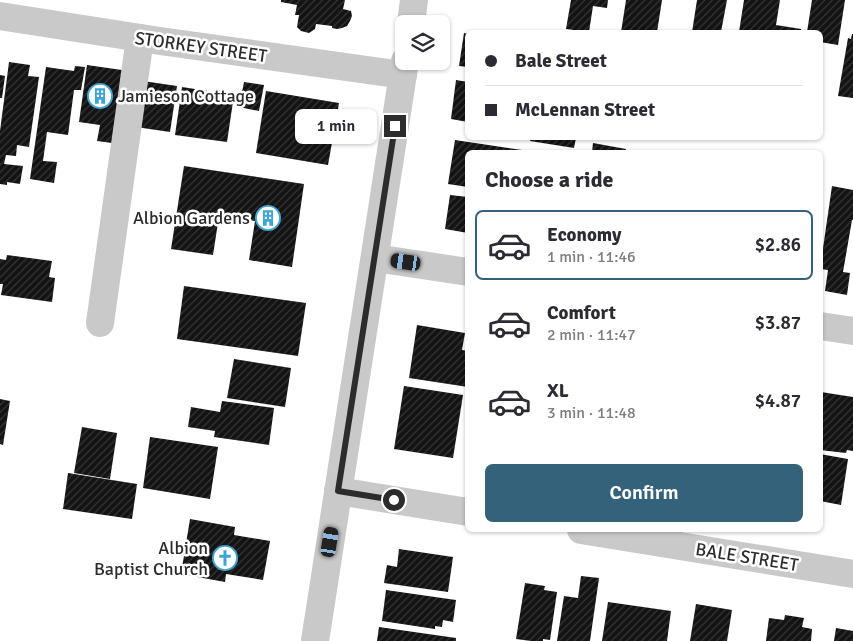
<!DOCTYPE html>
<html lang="en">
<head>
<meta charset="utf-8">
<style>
  body { margin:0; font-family:Signika,sans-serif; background:#f2f2f3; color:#2b2b33; height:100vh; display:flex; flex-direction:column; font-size:19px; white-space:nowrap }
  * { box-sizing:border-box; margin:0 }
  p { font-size:16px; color:#7c7c81 }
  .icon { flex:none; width:28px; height:28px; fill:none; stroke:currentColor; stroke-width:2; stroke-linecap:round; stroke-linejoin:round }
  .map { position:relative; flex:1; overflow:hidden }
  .drawer { position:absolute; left:465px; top:150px; width:358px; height:382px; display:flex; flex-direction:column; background:#fff; border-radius:8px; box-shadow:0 1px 4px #0004 }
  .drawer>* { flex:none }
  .hud { position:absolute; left:465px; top:30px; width:358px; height:110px; border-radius:8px; box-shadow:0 1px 4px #0004; display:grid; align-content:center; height:110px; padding:0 20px; background:#fff }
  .fabs { position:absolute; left:395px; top:15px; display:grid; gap:10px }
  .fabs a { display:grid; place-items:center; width:55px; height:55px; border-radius:8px; background:#fff; box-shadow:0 1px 4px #0004; font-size:25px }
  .end { position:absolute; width:22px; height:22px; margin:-11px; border:6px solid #2c2c2c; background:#fff; box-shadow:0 0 0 2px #fff }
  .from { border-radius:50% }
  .bubble { position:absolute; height:35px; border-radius:8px; background:#fff; box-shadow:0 1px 4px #0004; font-size:16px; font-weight:600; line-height:35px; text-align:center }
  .car { position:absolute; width:15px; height:30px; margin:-15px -8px; border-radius:6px; box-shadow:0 0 4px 1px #0007; background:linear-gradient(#222 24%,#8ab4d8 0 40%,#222 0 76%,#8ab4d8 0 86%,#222 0) }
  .hud b { display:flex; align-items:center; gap:18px; height:48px; font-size:19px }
  .hud b+b { border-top:1px solid #e1e1e2 }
  .hud i { width:12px; height:12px; background:#2b2b33 }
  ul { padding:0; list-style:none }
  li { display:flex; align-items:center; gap:15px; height:70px; margin:0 10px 8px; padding:0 10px; border:2px solid transparent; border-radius:8px }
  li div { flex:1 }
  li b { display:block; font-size:19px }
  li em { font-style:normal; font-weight:600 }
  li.active { border-color:#34627b }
  li>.icon { width:45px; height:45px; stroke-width:1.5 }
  h2 { padding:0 20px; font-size:22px; line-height:60px }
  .primary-button { display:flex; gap:10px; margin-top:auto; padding:10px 20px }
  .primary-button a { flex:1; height:58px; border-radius:8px; background:#34627b; color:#fff; font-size:20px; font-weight:600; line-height:58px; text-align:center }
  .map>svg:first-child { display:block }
  .building { fill:url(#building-hatch) }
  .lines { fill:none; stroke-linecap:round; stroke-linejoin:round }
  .minor { stroke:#c9c9c9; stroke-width:28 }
  .route { stroke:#2c2c2c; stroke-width:6 }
  .labels { text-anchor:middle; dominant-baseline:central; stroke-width:5; stroke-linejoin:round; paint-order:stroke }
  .street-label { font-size:18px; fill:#2c2c2c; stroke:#fff }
  .poi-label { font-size:18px; fill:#2c2c2c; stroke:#fff; text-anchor:end }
</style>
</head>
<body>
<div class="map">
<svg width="853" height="641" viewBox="0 0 853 641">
  <defs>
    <pattern id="building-hatch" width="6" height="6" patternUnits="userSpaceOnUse" patternTransform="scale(1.25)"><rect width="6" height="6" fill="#131313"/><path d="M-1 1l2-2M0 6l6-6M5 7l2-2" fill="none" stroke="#363636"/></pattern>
  </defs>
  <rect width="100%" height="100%" fill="#fff"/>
  <g class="building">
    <path d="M281 0H345L343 9 351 11 352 16 350 21 347 26 342 28 337 29 332 28V26L316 24 315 29 309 33 301 31 297 27 299 15H295L297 5 281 2Z"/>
    <path d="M571 0H608L607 8 593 6 589 32 566 29Z"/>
    <path d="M626 0H662L657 32H621Z"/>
    <path d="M697 0H727L721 32H692Z"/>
    <path d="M744 0H780L776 25 801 29V32H739Z"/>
    <path d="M812 0H845L838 45 820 42V32H807Z"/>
    <path d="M464 33 468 34V67L459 66Z"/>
    <path d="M852 34H853V98L838 96 848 38 851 39Z"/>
    <path d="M9 62 30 65 28 76 39 77 29 147 17 145 16 156 6 155 4 164 23 166 20 184 7 182V185L0 184V131Z"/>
    <path d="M87 65 122 70 112 143 97 141 100 125 79 122Z"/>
    <path d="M75 66 85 67 81 90H74L68 135 47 132 43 161 57 162 54 183 30 179 46 67 74 71Z"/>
    <path d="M0 75 5 76 2 98H0Z"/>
    <path d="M456 80 468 82V122L451 119Z"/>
    <path d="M143 81 177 86 170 132 136 127Z"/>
    <path d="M244 82 264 85 259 111 239 107Z"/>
    <path d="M182 87 234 95 227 142 175 135Z"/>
    <path d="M266 91 339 103 328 165 256 153Z"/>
    <path d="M531 138H576L574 148 530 141Z"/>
    <path d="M455 140 522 150 521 152H468V187L448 184Z"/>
    <path d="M593 143 626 149 625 152H592Z"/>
    <path d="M184 166 304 184 292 267 249 260 255 221 219 216 213 255 171 249Z"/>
    <path d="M832 186 853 190V220H852L843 272 850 273 847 295 825 291 828 270 820 269Z"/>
    <path d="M450 195 468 197V233L445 229Z"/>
    <path d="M7 255 52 261 49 277 55 278 52 302 1 295 3 284H0V259L6 260Z"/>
    <path d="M184 286 306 303 298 356 177 339Z"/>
    <path d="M417 325 465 333 462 350 468 351V387L409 378Z"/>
    <path d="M234 359 291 368 285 407 227 398Z"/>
    <path d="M404 386 463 395 453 458 394 449Z"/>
    <path d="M821 392 853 397V451L847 450 846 453 820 450 823 434H820Z"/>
    <path d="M0 399 10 401 3 445 0 444Z"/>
    <path d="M222 401 274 408 269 445 214 437 215 431 188 427 191 407 220 412Z"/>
    <path d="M82 427 117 433 110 479 74 473Z"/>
    <path d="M150 437 218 447 210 499 143 488Z"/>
    <path d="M820 454 848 459 841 505 820 501Z"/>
    <path d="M68 473 137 484 132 519 63 509Z"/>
    <path d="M190 519 235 527 234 535 270 541 263 580 226 574 225 582 181 574Z"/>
    <path d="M399 549 453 557 448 592 384 583 387 565 397 567Z"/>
    <path d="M581 576 599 578 590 641H557L564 596 578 598Z"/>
    <path d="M525 583 545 586 544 590 557 592 550 640 543 639V641H531L516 639Z"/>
    <path d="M386 590 456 600 453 622 443 620 442 627 435 626V629L382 621Z"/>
    <path d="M608 602 671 611 667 641H602Z"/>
    <path d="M696 604 732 610 727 641H690Z"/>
    <path d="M785 615 804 618 802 627 812 629 811 641H766L769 618 784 620Z"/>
    <path d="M379 627 456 638V641H377Z"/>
    <path d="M836 628 853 631V641H834Z"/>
  </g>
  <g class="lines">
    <g class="minor">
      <path d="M0 16 160 41 403 75"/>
      <path d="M411 24 414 0"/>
      <path d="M375 258 468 272"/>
      <path d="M100 323 140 38"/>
      <path d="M820 326 853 331"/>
      <path d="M338 491 468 512"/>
      <path d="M581 530 853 574"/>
      <path d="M315 641 405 61"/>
    </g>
  </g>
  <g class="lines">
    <path class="route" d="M394 500 338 491 395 126"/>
  </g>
  <defs>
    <symbol id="building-ring" viewBox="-11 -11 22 22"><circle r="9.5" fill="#fff" stroke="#3fa5d2" stroke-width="1.5"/><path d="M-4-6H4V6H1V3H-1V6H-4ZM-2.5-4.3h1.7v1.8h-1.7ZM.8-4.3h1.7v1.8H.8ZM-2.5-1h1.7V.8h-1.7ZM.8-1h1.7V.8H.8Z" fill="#3fa5d2"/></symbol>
    <symbol id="church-ring" viewBox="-11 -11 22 22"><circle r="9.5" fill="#fff" stroke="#3fa5d2" stroke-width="1.5"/><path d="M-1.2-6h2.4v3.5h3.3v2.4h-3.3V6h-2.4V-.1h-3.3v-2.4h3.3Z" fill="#3fa5d2"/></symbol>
  </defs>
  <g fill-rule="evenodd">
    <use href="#building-ring" x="86" y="82" width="28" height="28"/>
    <use href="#building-ring" x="254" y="204" width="28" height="28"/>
    <use href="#church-ring" x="211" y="544" width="28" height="28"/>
  </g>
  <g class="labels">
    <g class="street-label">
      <text transform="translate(201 47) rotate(8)">STORKEY STREET</text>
      <text transform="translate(747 557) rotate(9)">BALE STREET</text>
    </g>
    <g class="poi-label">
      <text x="118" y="96" text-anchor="start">Jamieson Cottage</text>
      <text x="250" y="218">Albion Gardens</text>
      <text x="208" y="548">Albion<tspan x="208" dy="21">Baptist Church</tspan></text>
    </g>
  </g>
</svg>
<div class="fabs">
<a><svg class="icon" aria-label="layers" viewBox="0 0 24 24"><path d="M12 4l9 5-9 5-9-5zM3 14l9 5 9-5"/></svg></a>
</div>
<i class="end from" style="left:394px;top:500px"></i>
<i class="end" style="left:395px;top:126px"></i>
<div class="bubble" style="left:295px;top:109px;width:82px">1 min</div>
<i class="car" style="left:406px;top:262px;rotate:278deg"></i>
<i class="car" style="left:330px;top:542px;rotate:9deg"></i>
<div class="hud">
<b><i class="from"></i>Bale Street</b>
<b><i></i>McLennan Street</b>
</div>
<section class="drawer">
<h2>Choose a ride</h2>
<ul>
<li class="active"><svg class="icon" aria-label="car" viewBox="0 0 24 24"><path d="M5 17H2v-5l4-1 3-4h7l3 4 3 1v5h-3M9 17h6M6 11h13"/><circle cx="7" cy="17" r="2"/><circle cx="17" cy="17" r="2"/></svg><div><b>Economy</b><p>1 min · 11:46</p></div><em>$2.86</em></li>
<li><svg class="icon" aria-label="car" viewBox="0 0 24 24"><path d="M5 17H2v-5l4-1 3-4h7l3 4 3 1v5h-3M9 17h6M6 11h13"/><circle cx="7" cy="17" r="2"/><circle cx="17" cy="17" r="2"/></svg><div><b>Comfort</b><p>2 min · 11:47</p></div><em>$3.87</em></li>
<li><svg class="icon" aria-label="car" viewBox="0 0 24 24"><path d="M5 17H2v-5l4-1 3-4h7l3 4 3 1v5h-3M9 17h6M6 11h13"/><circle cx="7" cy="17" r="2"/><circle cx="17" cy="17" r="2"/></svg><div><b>XL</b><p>3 min · 11:48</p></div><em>$4.87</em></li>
</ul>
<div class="primary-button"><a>Confirm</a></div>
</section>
</div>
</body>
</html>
